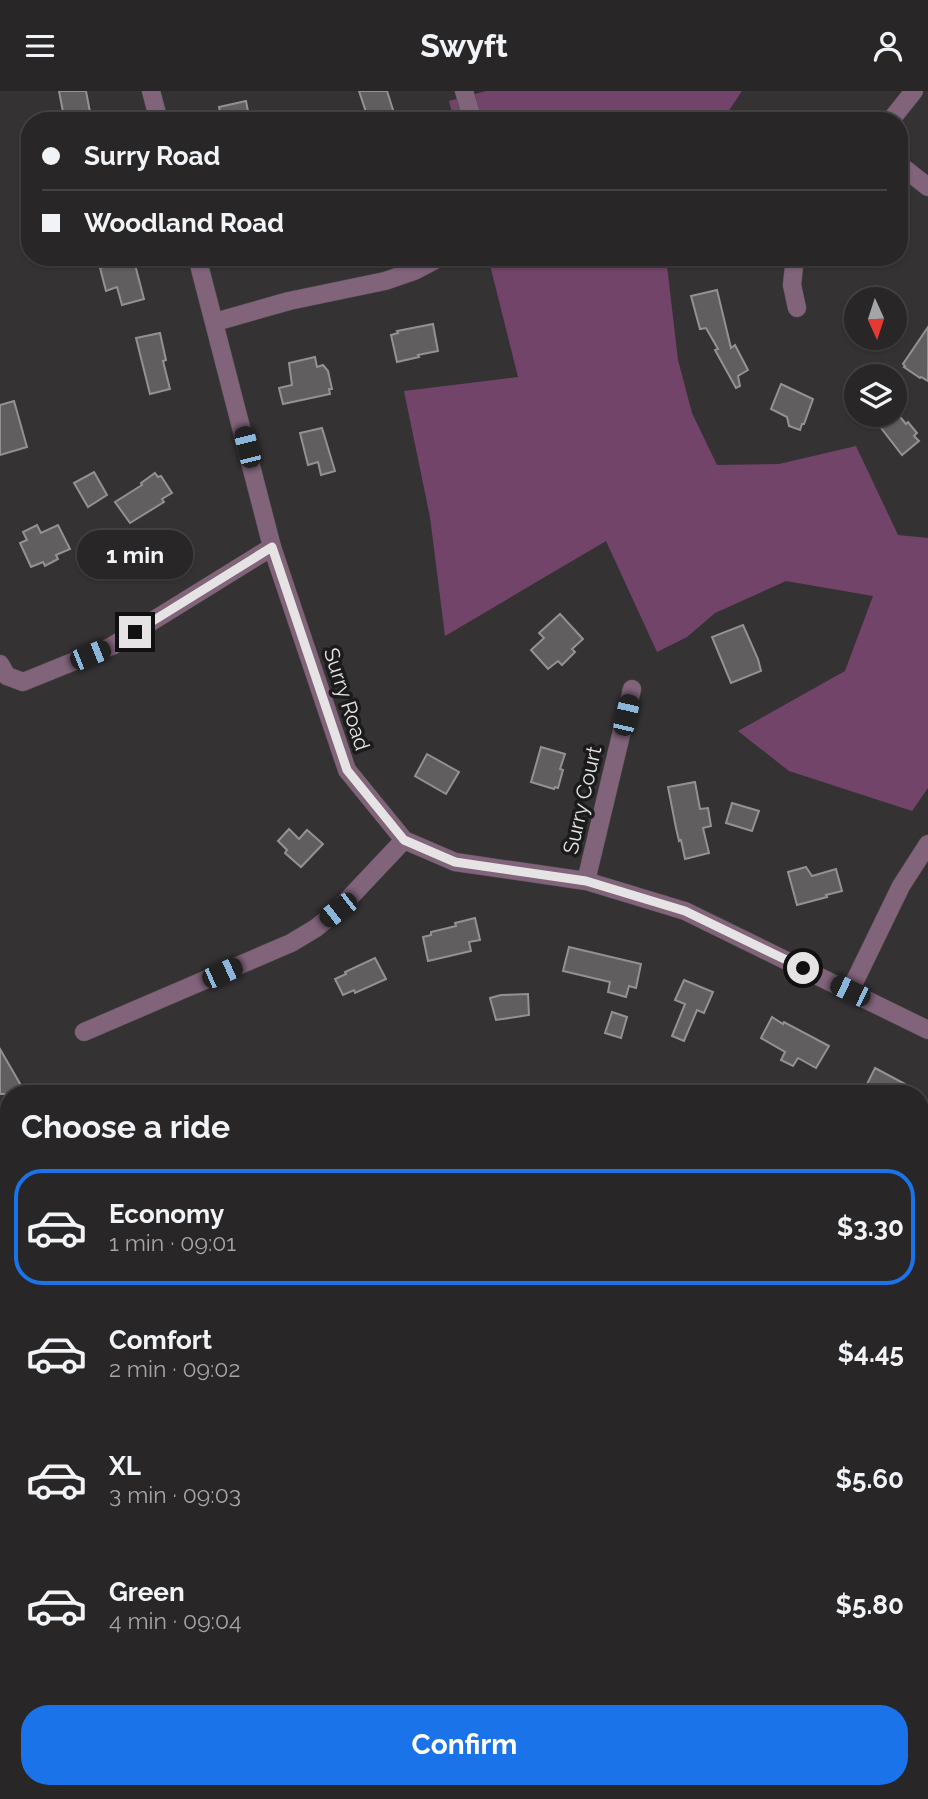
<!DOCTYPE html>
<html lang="en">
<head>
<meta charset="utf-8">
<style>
  body { margin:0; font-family:Raleway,sans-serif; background:#302e2f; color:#f1f3f6; height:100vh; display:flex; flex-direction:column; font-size:26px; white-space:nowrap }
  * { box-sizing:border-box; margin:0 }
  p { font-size:23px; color:#a5a5a7 }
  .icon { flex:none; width:38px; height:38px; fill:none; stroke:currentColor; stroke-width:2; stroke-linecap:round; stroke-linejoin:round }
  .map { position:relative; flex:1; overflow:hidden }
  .panel { position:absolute; left:0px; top:994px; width:929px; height:714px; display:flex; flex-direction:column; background:#282627; border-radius:28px 28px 0 0; box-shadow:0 2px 5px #0004,0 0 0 2px #444344 }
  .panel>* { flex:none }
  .guide { position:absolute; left:21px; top:21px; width:887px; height:154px; border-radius:28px; box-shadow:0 2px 5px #0004,0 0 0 2px #444344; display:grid; align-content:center; height:154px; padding:0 21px; background:#282627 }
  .needle { width:46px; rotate:177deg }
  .buttons { position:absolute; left:844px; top:196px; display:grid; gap:14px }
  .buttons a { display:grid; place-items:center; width:63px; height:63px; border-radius:50%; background:#282627; box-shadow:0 2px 5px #0004,0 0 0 2px #444344; font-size:35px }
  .end { position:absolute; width:32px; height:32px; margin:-16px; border:9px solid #e5e3e4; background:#111; box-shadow:0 0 0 4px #111 }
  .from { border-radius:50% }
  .bubble { position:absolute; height:49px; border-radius:24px; background:#282627; box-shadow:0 2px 5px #0004,0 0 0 2px #444344; font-size:23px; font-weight:700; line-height:49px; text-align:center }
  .car { position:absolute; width:21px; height:42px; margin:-21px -10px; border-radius:9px; box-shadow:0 0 5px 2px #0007; background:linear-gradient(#222 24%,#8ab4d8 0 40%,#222 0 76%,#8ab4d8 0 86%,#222 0) }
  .guide b { display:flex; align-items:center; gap:24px; height:66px; font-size:26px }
  .guide b+b { border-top:2px solid #444344 }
  .guide i { width:18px; height:18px; background:#f1f3f6 }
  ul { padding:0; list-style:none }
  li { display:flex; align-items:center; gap:21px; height:116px; margin:0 14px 10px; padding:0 7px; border:4px solid transparent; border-radius:28px }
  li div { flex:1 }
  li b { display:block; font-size:26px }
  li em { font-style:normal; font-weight:700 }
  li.current { border-color:#1a73e8 }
  li>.icon { width:63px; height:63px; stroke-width:1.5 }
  h2 { padding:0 21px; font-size:32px; line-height:84px }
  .action { display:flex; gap:14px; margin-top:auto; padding:14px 21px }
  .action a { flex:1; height:80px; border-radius:28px; background:#1a73e8; color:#fff; font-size:28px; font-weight:700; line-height:80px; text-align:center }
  header { display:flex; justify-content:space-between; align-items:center; height:91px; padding:0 21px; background:#282627; font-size:32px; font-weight:700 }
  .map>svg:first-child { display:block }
  .green { fill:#734469 }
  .building { fill:#615e60; stroke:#949193; stroke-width:2 }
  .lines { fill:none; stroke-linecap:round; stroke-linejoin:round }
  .street-casing { stroke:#514e50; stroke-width:19 }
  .highway-casing { stroke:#514e50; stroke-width:23 }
  .street { stroke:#81637a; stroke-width:18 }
  .highway { stroke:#eca1dc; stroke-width:21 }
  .route { stroke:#e5e3e4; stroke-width:9 }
  .labels { text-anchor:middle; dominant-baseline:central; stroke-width:7; stroke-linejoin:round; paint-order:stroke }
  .street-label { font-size:21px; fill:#e5e3e4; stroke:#1c1b1c }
</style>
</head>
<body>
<header><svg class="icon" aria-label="menu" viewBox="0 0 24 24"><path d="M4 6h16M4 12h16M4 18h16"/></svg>Swyft<svg class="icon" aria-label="person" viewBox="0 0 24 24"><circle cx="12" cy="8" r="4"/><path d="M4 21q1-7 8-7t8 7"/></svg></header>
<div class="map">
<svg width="928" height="1708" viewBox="0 0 928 1708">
  <rect width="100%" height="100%" fill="#353234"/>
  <g class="green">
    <path d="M486 0H742L722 30H454L449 10Z"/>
    <path d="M488 166H666L678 269 692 322 717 374 779 373 856 355 898 444 928 447V697L912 720 789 680 738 640 845 580 873 505 786 490 715 522 687 546 657 561 606 450 445 545 430 426 404 300 518 286Z"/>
    <path d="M0 1550 9 1554V1592H0Z"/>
  </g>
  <g class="building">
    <path d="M59 0H86L90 21 64 26Z"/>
    <path d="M359 0H387L394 22 369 30Z"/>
    <path d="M246 10 250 30H222L219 16Z"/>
    <path d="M109 166H133L144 208 122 214 117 196 106 200 100 177 111 174Z"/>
    <path d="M717 199 731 257 735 254 748 279 738 285 740 295 736 297 715 259 718 258 706 237 700 238 691 205Z"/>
    <path d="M433 233 438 260 418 264 419 266 397 271 391 244 398 242 397 240Z"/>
    <path d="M928 236V290L921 286 920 287 904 276 905 275 903 273Z"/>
    <path d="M160 242 166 269 163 270 170 298 150 303 136 247Z"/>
    <path d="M315 266 317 276 323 274 328 280 332 298H329L330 303 283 313 279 297 292 294 289 272Z"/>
    <path d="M781 293 813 308 804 333H802L800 339 789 335 787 326 771 318Z"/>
    <path d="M14 310 27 356 0 364V314Z"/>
    <path d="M895 320 906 333 908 331 917 342 914 345 919 350 902 364 878 333 890 324H894Z"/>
    <path d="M322 337 335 380 321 384 318 371 308 374 300 342Z"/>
    <path d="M94 381 107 404 88 416 74 392Z"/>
    <path d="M155 382 158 386 161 385 172 402 162 408 164 411 130 432 115 411 142 394 141 392Z"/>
    <path d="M37 434 41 442 58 434 70 458 56 464 58 468 45 475 43 471 31 476 20 452 27 449 23 441Z"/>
    <path d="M560 523 583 548 572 558 575 561 562 574 558 570 548 578 531 559 544 547 539 542Z"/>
    <path d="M743 534 758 568 761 580 731 592 712 546Z"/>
    <path d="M541 656 565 663 560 678 563 679 558 697 555 696 554 698 531 691Z"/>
    <path d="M427 663 459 681 446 703 415 685Z"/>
    <path d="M695 691 700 718 708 717 711 735 703 737 709 762 685 768 681 749 679 750 676 737 668 696Z"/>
    <path d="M732 712 759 720 752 740 726 732Z"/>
    <path d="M289 738 299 748 307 739 323 753 301 776 285 762 287 759 278 750Z"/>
    <path d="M806 776 812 785 836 778 842 800 826 804 827 806 797 814 788 781Z"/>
    <path d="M475 827 480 849 469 851 471 860 428 870 423 846 431 844V841L456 835 455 832Z"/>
    <path d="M569 856 641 873 636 897 629 895 626 906 608 901 610 891 563 880Z"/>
    <path d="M375 867 386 888 355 902 354 899 343 904 335 888 346 883 345 881Z"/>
    <path d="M684 889 713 901 704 922 697 919 684 950 672 945 685 913 675 909Z"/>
    <path d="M528 903 529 924 496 929 490 907 501 904Z"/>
    <path d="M612 921 627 926 621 947 605 942Z"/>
    <path d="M772 926 783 933 784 931 829 955 816 977 798 967 793 975 781 969 785 961 761 947Z"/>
    <path d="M0 958 26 1003H0Z"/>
    <path d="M875 977 905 993 900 1003H871L864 999Z"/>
  </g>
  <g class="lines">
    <defs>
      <g id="street">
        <path d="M151 0 159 30"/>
        <path d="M464 0 473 30"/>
        <path d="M890 30 914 0"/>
        <path d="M900 74 928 96"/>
        <path d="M197 166 272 456 347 679 404 749 455 771 586 790 685 820 928 939"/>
        <path d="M795 166 792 194 797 217"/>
        <path d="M215 231 289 210 385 190 414 180 441 166"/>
        <path d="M0 573 7 585 23 591 112 555 272 456"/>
        <path d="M586 790 632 598"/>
        <path d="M850 900 901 795 928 753"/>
        <path d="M84 941 291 852 316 837 338 819 404 749"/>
      </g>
      <g id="highway">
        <path d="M0 1536 9 1540"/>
        <path d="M0 1614H9"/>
        <path d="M920 1644 928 1645"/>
        <path d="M0 1686H9"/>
        <path d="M792 1699 842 1708"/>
        <path d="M577 1708 649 1703 657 1699"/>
      </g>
    </defs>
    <use href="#street" class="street-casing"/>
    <use href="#highway" class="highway-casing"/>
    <use href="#street" class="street"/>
    <use href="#highway" class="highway"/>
  </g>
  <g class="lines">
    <path class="route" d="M135 541 272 456 347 679 404 749 455 771 586 790 685 820 803 877"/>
  </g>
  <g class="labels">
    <g class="street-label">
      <text transform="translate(347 608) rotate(72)">Surry Road</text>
      <text transform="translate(582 709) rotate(-77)">Surry Court</text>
    </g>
  </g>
</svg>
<div class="buttons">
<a><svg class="needle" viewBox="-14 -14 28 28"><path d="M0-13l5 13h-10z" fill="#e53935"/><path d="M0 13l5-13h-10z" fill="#a5a5a7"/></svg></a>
<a><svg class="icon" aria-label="layers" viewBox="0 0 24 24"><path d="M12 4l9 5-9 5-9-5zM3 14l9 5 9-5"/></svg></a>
</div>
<i class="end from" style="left:803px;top:877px"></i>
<i class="end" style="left:135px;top:541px"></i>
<div class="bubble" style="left:77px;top:439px;width:116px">1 min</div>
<i class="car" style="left:247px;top:356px;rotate:346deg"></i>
<i class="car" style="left:90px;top:564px;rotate:68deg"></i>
<i class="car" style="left:626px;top:624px;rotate:13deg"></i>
<i class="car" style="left:338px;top:819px;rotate:232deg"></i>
<i class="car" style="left:222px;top:882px;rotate:66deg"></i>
<i class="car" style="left:850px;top:900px;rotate:296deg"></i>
<div class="guide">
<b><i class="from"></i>Surry Road</b>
<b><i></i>Woodland Road</b>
</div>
<section class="panel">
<h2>Choose a ride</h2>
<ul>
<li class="current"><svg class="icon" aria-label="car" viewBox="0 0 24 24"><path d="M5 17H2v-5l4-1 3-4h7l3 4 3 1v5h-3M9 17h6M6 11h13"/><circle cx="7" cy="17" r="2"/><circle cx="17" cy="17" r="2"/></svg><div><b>Economy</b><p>1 min · 09:01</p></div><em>$3.30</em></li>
<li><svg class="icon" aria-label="car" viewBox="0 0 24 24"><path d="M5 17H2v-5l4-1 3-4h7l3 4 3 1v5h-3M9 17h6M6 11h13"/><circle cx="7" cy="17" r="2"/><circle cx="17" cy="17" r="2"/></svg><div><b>Comfort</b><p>2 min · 09:02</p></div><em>$4.45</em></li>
<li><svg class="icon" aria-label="car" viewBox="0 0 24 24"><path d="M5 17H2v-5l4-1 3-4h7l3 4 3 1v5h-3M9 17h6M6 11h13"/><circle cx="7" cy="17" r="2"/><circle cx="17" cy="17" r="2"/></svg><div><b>XL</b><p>3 min · 09:03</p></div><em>$5.60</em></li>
<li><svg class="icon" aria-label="car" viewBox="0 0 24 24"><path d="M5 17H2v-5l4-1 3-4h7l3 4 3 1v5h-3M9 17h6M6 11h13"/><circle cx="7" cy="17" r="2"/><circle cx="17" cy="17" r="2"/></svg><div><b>Green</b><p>4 min · 09:04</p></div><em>$5.80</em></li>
</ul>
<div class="action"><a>Confirm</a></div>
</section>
</div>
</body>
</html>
